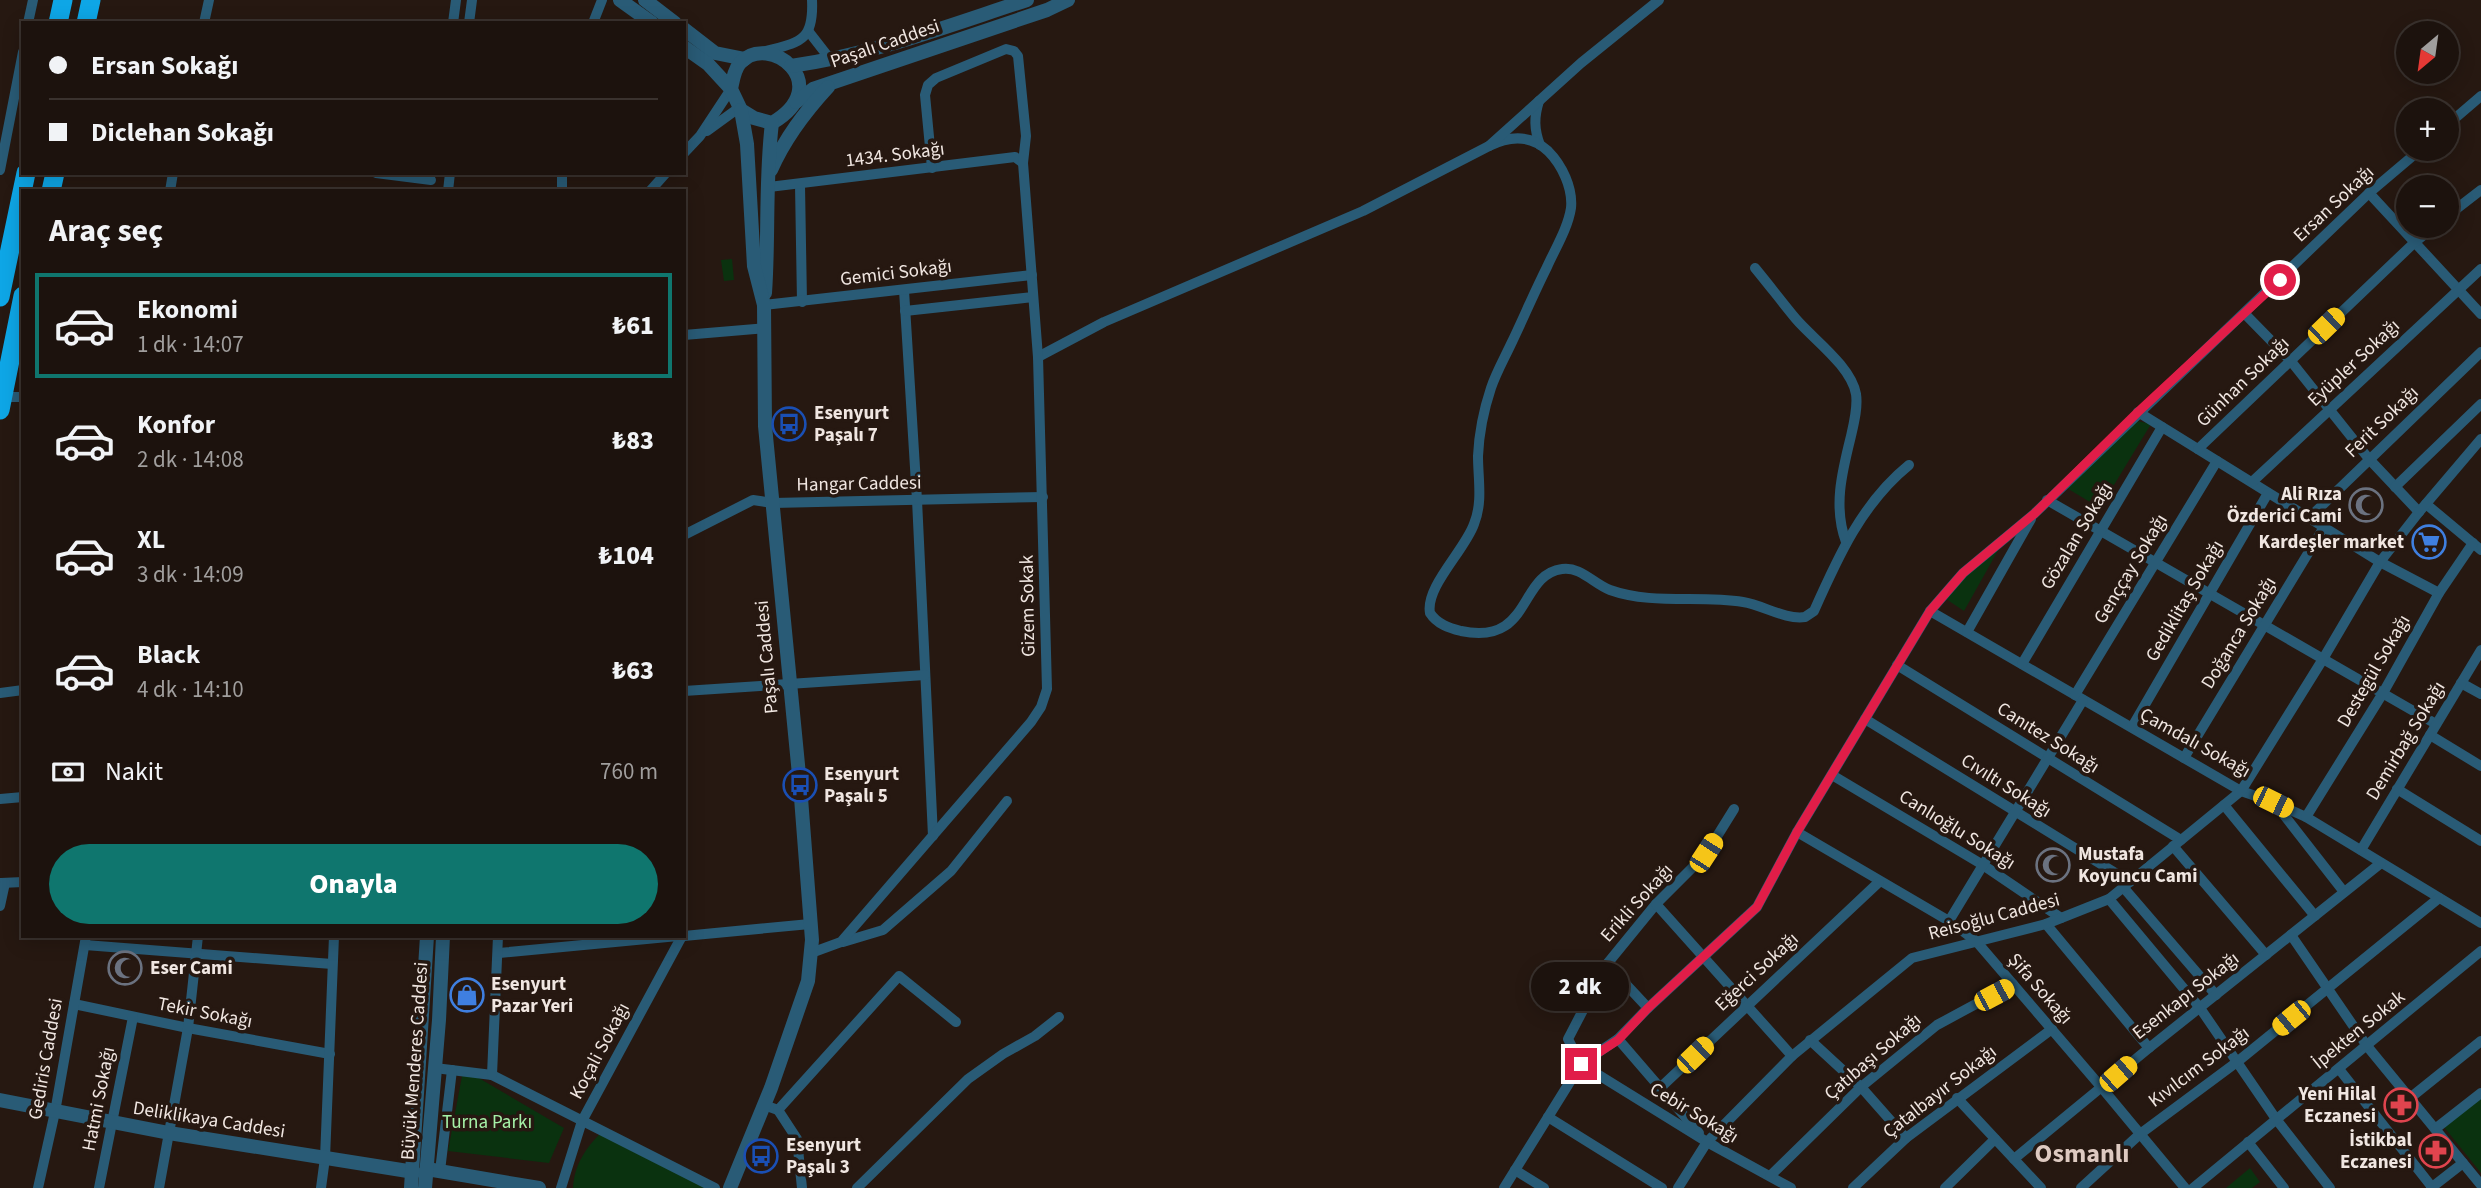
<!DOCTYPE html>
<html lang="tr">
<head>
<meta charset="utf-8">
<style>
  body { margin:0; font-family:"Source Sans 3",sans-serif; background:#29201b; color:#f1f3f6; height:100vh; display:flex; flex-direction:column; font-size:26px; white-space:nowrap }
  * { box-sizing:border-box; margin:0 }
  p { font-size:23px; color:#a09e9d }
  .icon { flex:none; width:38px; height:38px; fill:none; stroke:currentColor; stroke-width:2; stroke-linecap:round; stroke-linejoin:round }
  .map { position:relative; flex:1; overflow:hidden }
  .panel { position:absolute; left:21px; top:189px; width:665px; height:749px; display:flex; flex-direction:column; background:#1c120d; border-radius:0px; box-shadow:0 4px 18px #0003,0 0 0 2px #3a322e }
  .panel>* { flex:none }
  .banner { position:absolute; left:21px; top:21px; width:665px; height:154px; border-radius:0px; box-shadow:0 4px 18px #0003,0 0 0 2px #3a322e; display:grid; align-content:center; height:154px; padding:0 28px; background:#1c120d }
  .needle { width:46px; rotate:209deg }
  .buttons { position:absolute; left:2396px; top:21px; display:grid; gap:14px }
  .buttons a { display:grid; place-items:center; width:63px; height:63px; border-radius:50%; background:#1c120d; box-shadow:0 4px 18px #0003,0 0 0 2px #3a322e; font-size:35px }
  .end { position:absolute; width:32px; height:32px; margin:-16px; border:9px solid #e11d48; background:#fff; box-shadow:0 0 0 4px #fff }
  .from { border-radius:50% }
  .bubble { position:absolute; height:49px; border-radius:24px; background:#1c120d; box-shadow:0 4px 18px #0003,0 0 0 2px #3a322e; font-size:23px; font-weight:800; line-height:49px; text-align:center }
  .car { position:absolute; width:21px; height:42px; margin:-21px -10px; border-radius:9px; box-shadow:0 0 5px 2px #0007; background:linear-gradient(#f5c518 24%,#345 0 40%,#f5c518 0 76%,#345 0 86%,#f5c518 0) }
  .banner b { display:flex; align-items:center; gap:24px; height:66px; font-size:26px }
  .banner b+b { border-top:2px solid #3a322e }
  .banner i { width:18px; height:18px; background:#f1f3f6 }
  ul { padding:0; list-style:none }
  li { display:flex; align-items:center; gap:21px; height:105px; margin:0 14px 10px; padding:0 14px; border:4px solid transparent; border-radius:0px }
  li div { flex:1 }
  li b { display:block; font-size:26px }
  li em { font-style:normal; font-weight:800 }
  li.current { border-color:#0f766e }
  li>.icon { width:63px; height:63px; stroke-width:1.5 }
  h2 { padding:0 28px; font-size:32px; line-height:84px }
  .pay { display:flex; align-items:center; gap:18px; height:77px; padding:0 28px; font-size:26px }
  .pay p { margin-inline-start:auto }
  .cta { display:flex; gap:14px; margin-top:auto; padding:14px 28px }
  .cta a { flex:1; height:80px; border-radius:42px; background:#0f766e; color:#fff; font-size:28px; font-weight:800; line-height:80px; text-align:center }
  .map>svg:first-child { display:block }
  .green { fill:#0a320f }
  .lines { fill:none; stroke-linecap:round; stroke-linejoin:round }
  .minor { stroke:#295b76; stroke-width:10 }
  .tertiary { stroke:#295b76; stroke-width:14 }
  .trunk { stroke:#0ea6e6; stroke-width:19 }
  .route { stroke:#e11d48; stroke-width:9 }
  .labels { text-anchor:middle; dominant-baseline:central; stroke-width:7; stroke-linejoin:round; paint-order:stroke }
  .street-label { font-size:19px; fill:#f0e6e1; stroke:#261811 }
  .poi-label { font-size:19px; font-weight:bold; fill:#f0e6e1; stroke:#261811; text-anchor:start }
  .park-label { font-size:19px; fill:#a6f2a8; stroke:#261811 }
  .district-label { font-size:26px; font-weight:bold; fill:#ddc9c0; stroke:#261811 }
</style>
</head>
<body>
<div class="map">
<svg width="2481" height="1188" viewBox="0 0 2481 1188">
  <rect width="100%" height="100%" fill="#261811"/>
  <g class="green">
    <path d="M732 259 734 280 724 281 721 260Z"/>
    <path d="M2137 421 2151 424 2100 508 2065 487Z"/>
    <path d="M2009 531 1964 611 1946 599 1947 593Z"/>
    <path d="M462 1076 477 1077 564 1128 549 1163 448 1151Z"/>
    <path d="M2481 1098V1173L2444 1127Z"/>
    <path d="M603 1131 709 1188H573C574 1164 587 1146 603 1131Z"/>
    <path d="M2250 1168 2260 1182 2252 1188H2226Z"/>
  </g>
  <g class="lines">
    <g class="minor">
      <path d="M28 23 33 0"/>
      <path d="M204 23 209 0"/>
      <path d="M453 23 456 0"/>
      <path d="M469 23 472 0"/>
      <path d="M593 23 602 0"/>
      <path d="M809 32 830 59"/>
      <path d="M762 52C799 42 814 43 812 0"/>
      <path d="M1539 101C1534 117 1534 129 1540 145"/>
      <path d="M2446 126 2481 96"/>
      <path d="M707 131 740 107"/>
      <path d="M1489 146C1509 136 1530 134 1548 151 1562 165 1573 188 1571 208 1568 228 1555 249 1547 267 1534 293 1523 319 1511 344 1504 359 1496 373 1491 388 1484 409 1479 434 1478 456 1478 479 1483 502 1474 524 1465 550 1425 587 1430 613 1437 624 1449 628 1461 631 1532 646 1518 575 1562 569 1580 566 1594 584 1610 590 1652 605 1700 595 1743 602 1763 605 1785 620 1805 617L1814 611C1838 557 1862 503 1909 465"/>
      <path d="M684 153 700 136 731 89"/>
      <path d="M0 170 23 52"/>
      <path d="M376 173 431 180"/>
      <path d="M562 173V191"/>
      <path d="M800 185 802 302"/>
      <path d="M769 187 1015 157 1023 163"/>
      <path d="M170 191 173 173"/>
      <path d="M448 191 450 173"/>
      <path d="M650 191 666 173"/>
      <path d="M2369 193 2481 314"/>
      <path d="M2446 217 2481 190"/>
      <path d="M1755 268C1769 285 1782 302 1796 319 1813 339 1851 366 1856 394 1858 407 1854 423 1851 436 1842 472 1833 507 1846 542"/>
      <path d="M904 290 917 500 933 836"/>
      <path d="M764 305 1032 275"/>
      <path d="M905 311 1033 297"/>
      <path d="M2245 314 2290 360 2369 459 2419 512"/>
      <path d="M684 335 766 328"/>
      <path d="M1038 357 1104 322 1363 211 1489 146 1581 63 1659 0"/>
      <path d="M3 397H23"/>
      <path d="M2138 412 2380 562 2439 593"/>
      <path d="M2198 449 2415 242 2435 226"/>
      <path d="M2252 482 2481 269"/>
      <path d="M2395 487 2481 404"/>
      <path d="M2047 500 2436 724"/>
      <path d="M2426 504 2481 550"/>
      <path d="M2309 518 2481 352"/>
      <path d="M684 535 753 500 773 503 1043 497"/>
      <path d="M1930 611 2241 791 2273 802 2306 817 2481 923"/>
      <path d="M1967 632 2031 519"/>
      <path d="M2022 664 2162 427"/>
      <path d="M1897 665 2181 840"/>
      <path d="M2461 683 2481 694"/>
      <path d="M684 691 925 675"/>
      <path d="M0 693 23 690"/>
      <path d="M2075 695 2217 461"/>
      <path d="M1865 719 2130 882"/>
      <path d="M2132 727 2268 493"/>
      <path d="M2430 735 2481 766"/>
      <path d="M2184 758 2324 527"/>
      <path d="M1832 775 1983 865 2061 918"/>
      <path d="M2397 789 2481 841"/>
      <path d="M0 799 23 797"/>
      <path d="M2224 805 2315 916"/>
      <path d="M2277 806 2344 892"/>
      <path d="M1734 809 1706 854 1656 904 1607 964 1568 1039 1581 1064 1707 1142 1791 1188"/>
      <path d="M2306 817 2383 693 2439 593 2473 543"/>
      <path d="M1797 832 1949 921 1976 941 2102 1088 2185 1188"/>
      <path d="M2173 846 2266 955"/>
      <path d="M2361 850 2481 650"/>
      <path d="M1 883 23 882"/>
      <path d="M2123 887 2216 995"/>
      <path d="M2109 899 2200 1008 2276 1119 2330 1188"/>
      <path d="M1656 904 1792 1056"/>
      <path d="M0 906 5 883"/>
      <path d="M1949 921 2083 700"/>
      <path d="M2046 924 2149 1048"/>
      <path d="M2291 935 2367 1046 2481 1185"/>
      <path d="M684 936 810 924"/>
      <path d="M843 942 883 930 951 871 1007 801"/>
      <path d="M85 945 332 964"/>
      <path d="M499 953 678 936"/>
      <path d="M811 953 841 942 1031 722 1041 707 1047 689 1038 357 1023 163 1026 136 1018 56 1014 51 1006 49 936 78 928 85 925 95 932 168"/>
      <path d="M1607 964 1648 1008"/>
      <path d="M74 1004 188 1028 330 1054"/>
      <path d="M1618 1039 1699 1133"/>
      <path d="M1810 1040 1861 1087 1906 1138"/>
      <path d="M435 1068 492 1075 715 1188"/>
      <path d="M2339 1069 2432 1187"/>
      <path d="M492 1075 498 936"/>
      <path d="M1660 1088 1879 882"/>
      <path d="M1957 1098 2041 1188"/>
      <path d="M2410 1098 2481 1041"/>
      <path d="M764 1105 778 1110 899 976 956 1022"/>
      <path d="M778 1110 797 1139 802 1188"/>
      <path d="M1548 1117 1662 1188"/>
      <path d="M2435 1129 2481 1093"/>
      <path d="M2248 1142 2284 1188"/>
      <path d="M2014 1159 2149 1048 2381 863"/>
      <path d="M1515 1170 1544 1188"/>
      <path d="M440 1171 452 1070"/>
      <path d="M1770 1176 1861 1087 1937 1025 2013 984"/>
      <path d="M38 1188 55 1112 86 936"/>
      <path d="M99 1188 133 1017"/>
      <path d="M159 1188 188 1028 198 936"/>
      <path d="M321 1188 325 1158 334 936"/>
      <path d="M561 1188 582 1121 682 936"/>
      <path d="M857 1188 968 1079 1003 1054 1035 1036 1059 1017"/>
      <path d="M1504 1188 1581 1064 1618 1039 1648 1008 1757 907 1797 832 1930 611 1963 573 2034 514 2369 193 2421 149"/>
      <path d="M1678 1188 1707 1142 1792 1056 1912 958 2046 924 2109 899 2241 791 2323 659 2380 562 2419 512 2481 439"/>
      <path d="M1853 1188 1906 1138 2052 1029"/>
      <path d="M1945 1188 1995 1139"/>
      <path d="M2081 1188 2140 1134 2237 1062 2439 898"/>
      <path d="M2193 1188 2481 951"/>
      <path d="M2431 1188 2463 1163"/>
    </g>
    <g class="tertiary">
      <path d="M620 0 652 23"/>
      <path d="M645 0 675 23"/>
      <path d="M684 29 715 53 745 59"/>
      <path d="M684 47 708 64 731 89 741 110 754 118 772 123C837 85 769 31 740 63 734 70 733 80 731 89"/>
      <path d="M791 66C872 55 950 25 1027 0"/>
      <path d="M796 102 813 89 1047 10 1068 0"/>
      <path d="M771 170C785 138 804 113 828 87"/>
      <path d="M765 293C769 237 765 179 772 123"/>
      <path d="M0 1100 169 1133 414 1172"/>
      <path d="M427 1169 539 1188"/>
      <path d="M411 1188 427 936"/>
      <path d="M425 1188 439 1020 443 936"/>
      <path d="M730 1188 771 1088 808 981 812 940 800 785 765 426 764 305 754 266 747 144 741 110"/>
    </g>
    <g class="trunk">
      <path d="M58 23 63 0"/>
      <path d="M86 23 91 0"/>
      <path d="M51 191 55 173"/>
      <path d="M0 297 26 173"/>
      <path d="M0 410 23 296"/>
    </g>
  </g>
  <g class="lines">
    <path class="route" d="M1581 1064 1618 1040 1648 1008 1757 907 1797 832 1930 611 1963 573 2034 514 2138 412 2280 280"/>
  </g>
  <defs>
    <symbol id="bus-ring" viewBox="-11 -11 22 22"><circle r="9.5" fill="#261811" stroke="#1a4fb4" stroke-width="1.5"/><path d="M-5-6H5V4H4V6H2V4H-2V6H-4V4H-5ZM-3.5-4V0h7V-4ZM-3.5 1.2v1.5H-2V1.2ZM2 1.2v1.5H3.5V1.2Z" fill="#1a4fb4"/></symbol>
    <symbol id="mosque-ring" viewBox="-11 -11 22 22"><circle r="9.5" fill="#261811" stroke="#6b7280" stroke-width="1.5"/><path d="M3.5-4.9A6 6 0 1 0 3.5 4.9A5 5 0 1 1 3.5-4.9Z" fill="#6b7280"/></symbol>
    <symbol id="supermarket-ring" viewBox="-11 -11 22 22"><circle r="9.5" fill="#261811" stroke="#3f7fe0" stroke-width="1.5"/><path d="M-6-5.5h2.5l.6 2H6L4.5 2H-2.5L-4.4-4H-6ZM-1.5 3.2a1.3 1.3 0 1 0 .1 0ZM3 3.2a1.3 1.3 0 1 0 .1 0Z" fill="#3f7fe0"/></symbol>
    <symbol id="shop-ring" viewBox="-11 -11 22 22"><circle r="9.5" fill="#261811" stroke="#3f7fe0" stroke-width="1.5"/><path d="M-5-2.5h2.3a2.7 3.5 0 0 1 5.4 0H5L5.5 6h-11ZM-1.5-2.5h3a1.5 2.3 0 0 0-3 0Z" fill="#3f7fe0"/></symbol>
    <symbol id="pharmacy-ring" viewBox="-11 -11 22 22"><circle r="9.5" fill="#261811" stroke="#e0444e" stroke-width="1.5"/><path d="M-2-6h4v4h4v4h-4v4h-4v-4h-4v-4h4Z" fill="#e0444e"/></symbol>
  </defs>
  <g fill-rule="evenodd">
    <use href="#bus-ring" x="770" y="405" width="38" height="38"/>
    <use href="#mosque-ring" x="2347" y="486" width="38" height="38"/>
    <use href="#supermarket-ring" x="2410" y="523" width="38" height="38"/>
    <use href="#bus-ring" x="781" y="766" width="38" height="38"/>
    <use href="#mosque-ring" x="2034" y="846" width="38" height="38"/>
    <use href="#mosque-ring" x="106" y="949" width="38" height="38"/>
    <use href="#shop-ring" x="448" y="976" width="38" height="38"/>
    <use href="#pharmacy-ring" x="2382" y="1086" width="38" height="38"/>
    <use href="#pharmacy-ring" x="2417" y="1132" width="38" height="38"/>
    <use href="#bus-ring" x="742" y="1137" width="38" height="38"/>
  </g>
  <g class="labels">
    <g class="street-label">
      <text transform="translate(885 44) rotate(-19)">Paşalı Caddesi</text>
      <text transform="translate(895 155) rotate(-7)">1434. Sokağı</text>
      <text transform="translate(2334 204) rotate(-43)">Ersan Sokağı</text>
      <text transform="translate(896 273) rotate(-7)">Gemici Sokağı</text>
      <text transform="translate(2354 363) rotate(-43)">Eyüpler Sokağı</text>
      <text transform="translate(2243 382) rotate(-44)">Günhan Sokağı</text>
      <text transform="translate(2382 422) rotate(-44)">Ferit Sokağı</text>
      <text transform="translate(859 484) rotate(-1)">Hangar Caddesi</text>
      <text transform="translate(2077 536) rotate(-59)">Gözalan Sokağı</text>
      <text transform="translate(2131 569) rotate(-59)">Genççay Sokağı</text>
      <text transform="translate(2185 601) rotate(-60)">Gediklitaş Sokağı</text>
      <text transform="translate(1028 606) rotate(-91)">Gizem Sokak</text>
      <text transform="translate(2239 633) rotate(-59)">Doğanca Sokağı</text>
      <text transform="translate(767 657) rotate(-95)">Paşalı Caddesi</text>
      <text transform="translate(2374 671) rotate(-60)">Destegül Sokağı</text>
      <text transform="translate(2048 738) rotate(32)">Canıtez Sokağı</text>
      <text transform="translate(2406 741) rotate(-59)">Demirbağ Sokağı</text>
      <text transform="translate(2195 743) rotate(29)">Çamdalı Sokağı</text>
      <text transform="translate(2006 786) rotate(32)">Cıvıltı Sokağı</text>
      <text transform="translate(1957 830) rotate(32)">Canlıoğlu Sokağı</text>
      <text transform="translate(1637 903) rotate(-48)">Erikli Sokağı</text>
      <text transform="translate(1994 917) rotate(-15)">Reisoğlu Caddesi</text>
      <text transform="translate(1757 972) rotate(-43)">Eğerci Sokağı</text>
      <text transform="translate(2040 989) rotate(49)">Şifa Sokağı</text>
      <text transform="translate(2186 996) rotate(-38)">Esenkapı Sokağı</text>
      <text transform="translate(205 1013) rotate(11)">Tekir Sokağı</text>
      <text transform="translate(2359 1030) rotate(-39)">İpekten Sokak</text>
      <text transform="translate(600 1051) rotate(-62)">Koçali Sokağı</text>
      <text transform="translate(1873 1057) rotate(-41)">Çatıbaşı Sokağı</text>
      <text transform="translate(46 1059) rotate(-80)">Gediris Caddesi</text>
      <text transform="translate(415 1061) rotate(-86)">Büyük Menderes Caddesi</text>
      <text transform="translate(2199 1067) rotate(-37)">Kıvılcım Sokağı</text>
      <text transform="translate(1940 1092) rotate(-38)">Çatalbayır Sokağı</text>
      <text transform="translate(99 1099) rotate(-79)">Hatmi Sokağı</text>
      <text transform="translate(1694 1113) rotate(31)">Cebir Sokağı</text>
      <text transform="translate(209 1120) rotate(9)">Deliklikaya Caddesi</text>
    </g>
    <g class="poi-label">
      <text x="814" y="413">Esenyurt<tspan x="814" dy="22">Paşalı 7</tspan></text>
      <text x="2342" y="494" text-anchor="end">Ali Rıza<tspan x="2342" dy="22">Özderici Cami</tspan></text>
      <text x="2404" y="542" text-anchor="end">Kardeşler market</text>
      <text x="824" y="774">Esenyurt<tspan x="824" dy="22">Paşalı 5</tspan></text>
      <text x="2078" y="854">Mustafa<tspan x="2078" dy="22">Koyuncu Cami</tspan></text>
      <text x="150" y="968">Eser Cami</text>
      <text x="491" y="984">Esenyurt<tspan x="491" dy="22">Pazar Yeri</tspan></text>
      <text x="2376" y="1094" text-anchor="end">Yeni Hilal<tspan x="2376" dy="22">Eczanesi</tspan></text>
      <text x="2412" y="1140" text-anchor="end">İstikbal<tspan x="2412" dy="22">Eczanesi</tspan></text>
      <text x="786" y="1145">Esenyurt<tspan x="786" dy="22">Paşalı 3</tspan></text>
    </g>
    <g class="park-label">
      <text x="487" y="1122">Turna Parkı</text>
    </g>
    <g class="district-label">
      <text x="2082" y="1153">Osmanlı</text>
    </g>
  </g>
</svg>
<div class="buttons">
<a><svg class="needle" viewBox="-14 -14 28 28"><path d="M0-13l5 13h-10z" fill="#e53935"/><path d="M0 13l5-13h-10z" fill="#a09e9d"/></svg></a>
<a>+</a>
<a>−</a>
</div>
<i class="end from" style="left:2280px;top:280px"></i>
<i class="end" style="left:1581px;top:1064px"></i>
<div class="bubble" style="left:1531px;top:962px;width:98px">2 dk</div>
<i class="car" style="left:2326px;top:326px;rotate:46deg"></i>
<i class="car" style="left:2273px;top:802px;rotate:116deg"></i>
<i class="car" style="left:1706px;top:853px;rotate:33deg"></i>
<i class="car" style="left:1994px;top:995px;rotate:62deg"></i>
<i class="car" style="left:2291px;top:1018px;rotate:231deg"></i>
<i class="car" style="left:1695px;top:1055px;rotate:46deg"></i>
<i class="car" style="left:2118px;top:1074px;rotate:49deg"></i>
<div class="banner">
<b><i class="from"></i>Ersan Sokağı</b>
<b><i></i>Diclehan Sokağı</b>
</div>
<section class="panel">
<h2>Araç seç</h2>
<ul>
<li class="current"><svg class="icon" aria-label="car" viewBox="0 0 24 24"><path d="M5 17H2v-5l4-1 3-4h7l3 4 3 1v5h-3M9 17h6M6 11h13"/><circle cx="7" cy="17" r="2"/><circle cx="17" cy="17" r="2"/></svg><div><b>Ekonomi</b><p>1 dk · 14:07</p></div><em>₺61</em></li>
<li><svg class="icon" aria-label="car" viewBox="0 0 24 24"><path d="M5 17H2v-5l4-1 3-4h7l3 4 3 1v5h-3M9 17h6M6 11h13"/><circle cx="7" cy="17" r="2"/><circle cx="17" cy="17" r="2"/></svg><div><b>Konfor</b><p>2 dk · 14:08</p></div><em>₺83</em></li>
<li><svg class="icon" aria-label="car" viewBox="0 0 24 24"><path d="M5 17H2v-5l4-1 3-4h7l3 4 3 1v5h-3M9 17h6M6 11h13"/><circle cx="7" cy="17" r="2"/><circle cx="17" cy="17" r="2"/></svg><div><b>XL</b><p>3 dk · 14:09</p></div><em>₺104</em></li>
<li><svg class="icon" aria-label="car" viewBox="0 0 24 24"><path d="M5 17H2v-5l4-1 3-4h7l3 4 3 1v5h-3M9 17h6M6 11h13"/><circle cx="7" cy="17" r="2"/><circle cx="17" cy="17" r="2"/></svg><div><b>Black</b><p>4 dk · 14:10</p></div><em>₺63</em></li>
</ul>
<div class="pay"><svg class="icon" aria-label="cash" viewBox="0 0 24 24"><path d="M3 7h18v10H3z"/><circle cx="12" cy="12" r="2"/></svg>Nakit<p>760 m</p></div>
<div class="cta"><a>Onayla</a></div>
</section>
</div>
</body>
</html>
